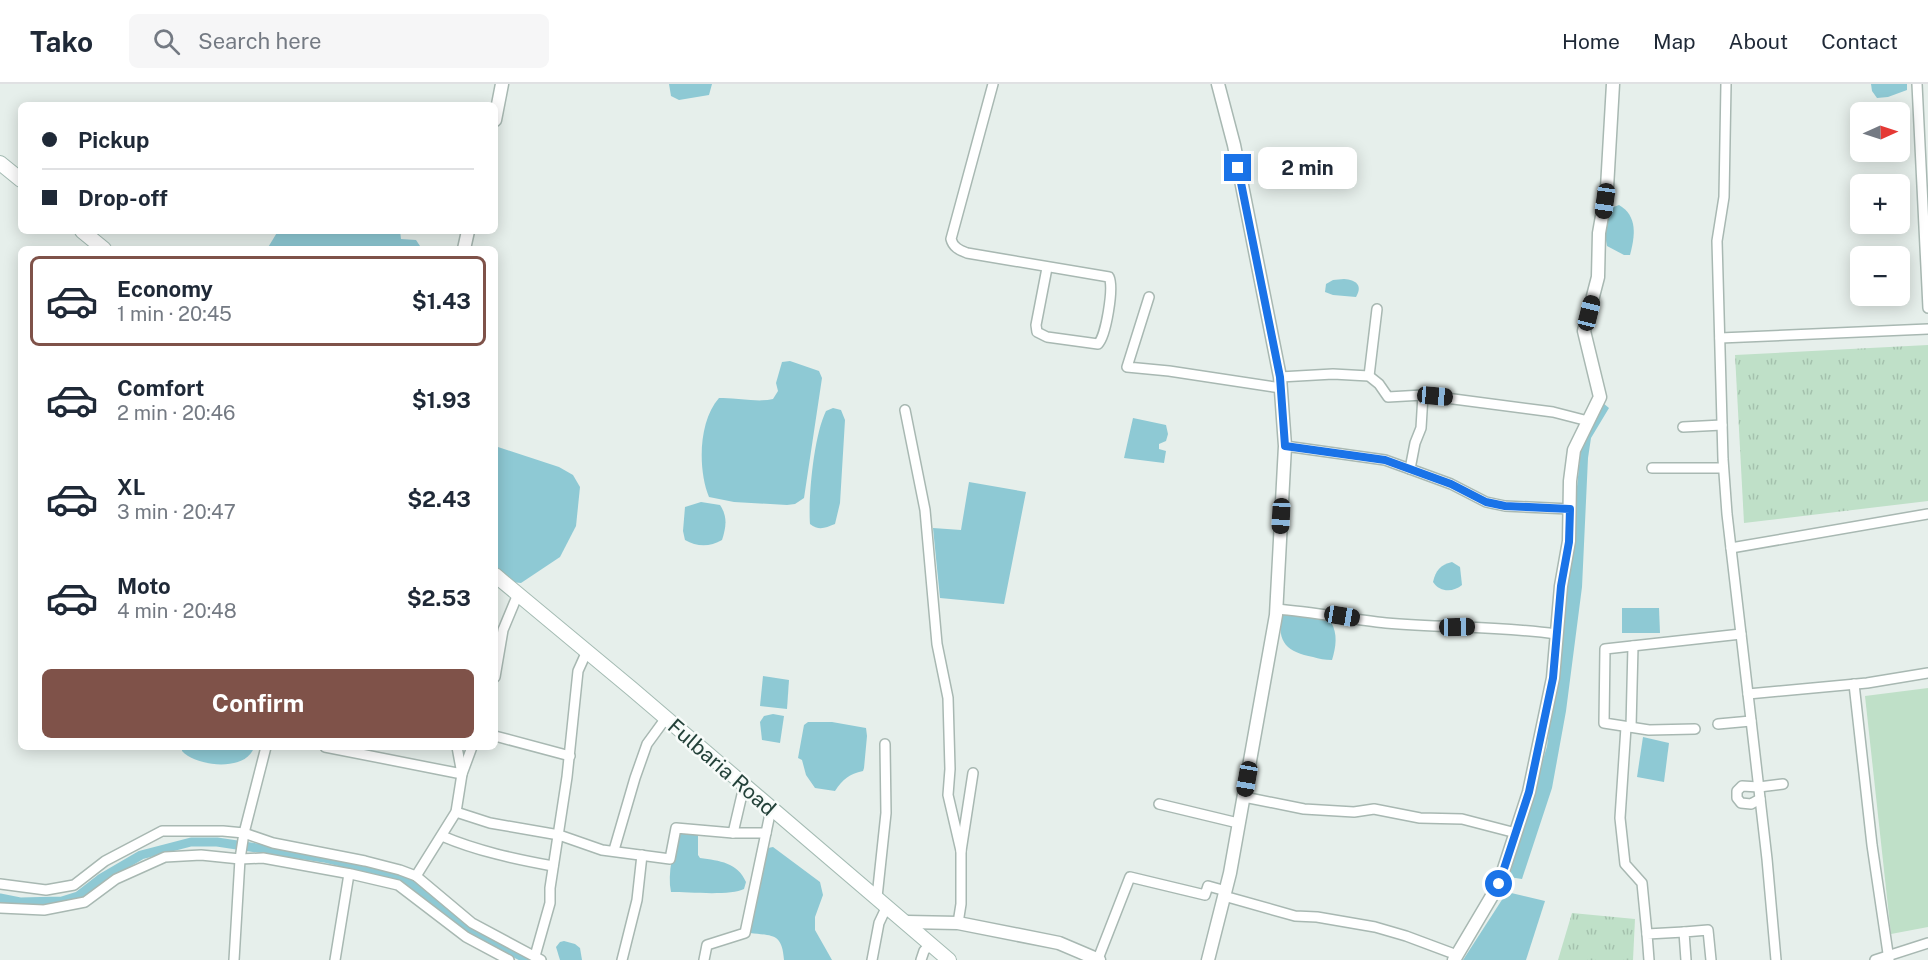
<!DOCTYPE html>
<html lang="en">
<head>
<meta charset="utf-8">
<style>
  body { margin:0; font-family:"Public Sans",sans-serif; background:#f6f6f7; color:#1f2937; height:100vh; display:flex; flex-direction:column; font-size:22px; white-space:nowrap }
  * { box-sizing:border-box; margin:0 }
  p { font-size:20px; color:#747a83 }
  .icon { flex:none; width:33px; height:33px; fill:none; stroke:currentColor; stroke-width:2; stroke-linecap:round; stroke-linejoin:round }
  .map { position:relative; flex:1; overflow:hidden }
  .sheet { position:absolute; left:18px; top:162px; width:480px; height:504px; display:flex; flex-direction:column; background:#fff; border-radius:9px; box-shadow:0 3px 15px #0003 }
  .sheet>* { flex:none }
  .guide { position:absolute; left:18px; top:18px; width:480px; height:132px; border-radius:9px; box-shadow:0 3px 15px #0003; display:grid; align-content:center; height:132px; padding:0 24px; background:#fff }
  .needle { width:39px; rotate:87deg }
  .buttons { position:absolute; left:1850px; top:18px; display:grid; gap:12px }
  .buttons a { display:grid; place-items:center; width:60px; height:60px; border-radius:9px; background:#fff; box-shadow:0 3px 15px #0003; font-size:30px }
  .end { position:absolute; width:27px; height:27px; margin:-14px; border:8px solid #1a73e8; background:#fff; box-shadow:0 0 0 3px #fff }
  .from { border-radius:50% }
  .bubble { position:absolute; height:42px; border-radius:9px; background:#fff; box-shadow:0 3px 15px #0003; font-size:20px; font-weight:700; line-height:42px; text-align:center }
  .car { position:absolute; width:18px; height:36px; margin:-18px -9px; border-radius:8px; box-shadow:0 0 4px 2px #0007; background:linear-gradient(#222 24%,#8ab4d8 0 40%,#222 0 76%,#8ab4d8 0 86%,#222 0) }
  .guide b { display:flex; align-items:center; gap:21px; height:57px; font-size:22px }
  .guide b+b { border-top:2px solid #e0e1e3 }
  .guide i { width:15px; height:15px; background:#1f2937 }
  ul { padding:10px 0 0; list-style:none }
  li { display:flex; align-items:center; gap:18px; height:90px; margin:0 12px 9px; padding:0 12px; border:3px solid transparent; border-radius:9px }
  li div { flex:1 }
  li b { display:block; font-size:22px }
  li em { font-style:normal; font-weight:700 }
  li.on { border-color:#7f5249 }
  li>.icon { width:54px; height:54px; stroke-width:1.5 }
  .action { display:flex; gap:12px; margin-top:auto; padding:12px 24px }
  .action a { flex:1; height:69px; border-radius:9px; background:#7f5249; color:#fff; font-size:24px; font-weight:700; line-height:69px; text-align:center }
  header { display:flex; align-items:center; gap:36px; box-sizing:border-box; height:84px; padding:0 30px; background:#fff; border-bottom:2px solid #e0e1e3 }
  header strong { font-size:28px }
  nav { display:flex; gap:33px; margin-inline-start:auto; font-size:21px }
  .search { width:420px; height:54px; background:#f6f6f7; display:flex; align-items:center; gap:15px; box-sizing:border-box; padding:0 21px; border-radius:9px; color:#747a83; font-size:22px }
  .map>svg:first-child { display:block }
  .park { fill:url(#park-tufts) }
  .garden { fill:#bfe0c8 }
  .water { fill:#8ec9d4 }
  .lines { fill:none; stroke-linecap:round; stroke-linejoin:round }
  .canal { stroke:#8ec9d4; stroke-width:9 }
  .minor-casing { stroke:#a8b8b2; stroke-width:12 }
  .tertiary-casing { stroke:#a8b8b2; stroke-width:15 }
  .secondary-casing { stroke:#a4bbb3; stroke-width:16 }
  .minor { stroke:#fff; stroke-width:9 }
  .tertiary { stroke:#fff; stroke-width:12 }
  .secondary { stroke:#fff; stroke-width:14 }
  .route { stroke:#1a73e8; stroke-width:8 }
  .labels { text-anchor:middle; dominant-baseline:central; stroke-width:5; stroke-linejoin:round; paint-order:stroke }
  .street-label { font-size:21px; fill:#24423a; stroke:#f7fbf9 }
</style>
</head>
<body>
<header>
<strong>Tako</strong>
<div class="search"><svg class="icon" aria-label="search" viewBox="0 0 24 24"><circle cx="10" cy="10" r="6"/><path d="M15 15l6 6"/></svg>Search here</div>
<nav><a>Home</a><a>Map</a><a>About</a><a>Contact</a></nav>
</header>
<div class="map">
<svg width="1928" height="876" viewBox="0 0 1928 876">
  <defs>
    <pattern id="park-tufts" width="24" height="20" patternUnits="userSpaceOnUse" patternTransform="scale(1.5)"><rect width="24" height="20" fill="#bfe0c8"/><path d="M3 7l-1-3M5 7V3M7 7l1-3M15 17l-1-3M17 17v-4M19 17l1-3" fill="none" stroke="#a4c1ad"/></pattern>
  </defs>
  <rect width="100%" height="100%" fill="#e6efeb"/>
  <g class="park">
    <path d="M1928 261V417L1744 439 1735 271Z"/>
    <path d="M1572 829 1635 835 1633 876H1558Z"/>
  </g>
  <path class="garden" d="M1928 604V843L1891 850 1865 612Z"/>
  <g class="water">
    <path d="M669 0H712L709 11 679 16 671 12Z"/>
    <path d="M1871 0H1907V6L1888 13 1877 14 1872 7Z"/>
    <path d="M1619 121C1638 132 1635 152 1630 171H1624L1607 162C1604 150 1606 134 1611 124Z"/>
    <path d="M278 147H400L401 155 416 156 422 165H267Z"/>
    <path d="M1344 195C1356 196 1363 201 1356 213L1333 211 1325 208 1326 200 1333 196Z"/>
    <path d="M790 277 819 287 822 294 804 414 795 420 787 421 734 418 709 413C698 386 698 338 719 314 737 313 756 319 773 315L778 307 776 299 782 278Z"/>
    <path d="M1603 319 1609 324 1591 354 1588 374 1582 503 1566 627 1552 704 1522 795 1509 793 1547 662 1565 522 1581 363Z"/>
    <path d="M833 324 841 326 845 336 840 419 835 440C825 444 819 447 810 440 808 413 814 351 826 327Z"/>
    <path d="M1133 334 1166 341 1168 350 1166 357 1159 360V365L1166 367 1164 379 1124 374Z"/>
    <path d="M495 362 559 383 573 391 580 403 576 442 560 473 521 499 511 498 495 484Z"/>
    <path d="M969 398 1026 408 1004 520 940 514 933 444 961 446Z"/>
    <path d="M701 418 720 421C728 433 726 443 722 456 710 463 697 463 685 456L683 447 685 423Z"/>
    <path d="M1452 478 1460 483 1462 501C1454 508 1440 509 1433 498 1436 486 1440 481 1452 478Z"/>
    <path d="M1622 524H1659L1660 549H1622Z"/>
    <path d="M1282 531 1309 532 1331 538C1338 550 1336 563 1332 576 1325 576 1319 575 1313 573 1288 568 1276 559 1282 531Z"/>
    <path d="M763 592 789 596 787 625 760 622Z"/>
    <path d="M773 630 784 632 780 659 762 656 760 638 764 632Z"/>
    <path d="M808 638H832L866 644 867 652 864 684 863 687C849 690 843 695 835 707L815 704 806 691 802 676 798 674 804 641Z"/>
    <path d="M1643 653 1669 659 1664 698 1637 693Z"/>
    <path d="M182 663H254C247 688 196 683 182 667Z"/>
    <path d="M678 746 698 750V771L700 774C720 777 737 778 746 798L744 805C731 812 688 808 671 808 667 789 674 765 678 746Z"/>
    <path d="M773 763 820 798 823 811 815 833V846L832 876H784C782 849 773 852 750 849L764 771 768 764Z"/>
    <path d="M1507 808 1545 817 1526 876H1463Z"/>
    <path d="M564 857 575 860 580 864 582 876H560L556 863 560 858Z"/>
  </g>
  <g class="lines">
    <path class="canal" d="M0 814 20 818 62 817 78 812 100 795 141 771 191 758H217L324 774 402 793 468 846 529 876"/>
    <defs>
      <g id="minor">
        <path d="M993 0 951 155C953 163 959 166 967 169L1109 193C1114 204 1106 252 1098 260L1047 253 1037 248 1036 241 1047 184"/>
        <path d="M1726 0 1724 113 1717 157 1723 375 1727 430 1748 610 1867 599 1928 589"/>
        <path d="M1917 0 1928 224"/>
        <path d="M1149 213 1127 283 1169 287 1281 304"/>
        <path d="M1720 254 1928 245"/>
        <path d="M1369 292 1377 225"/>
        <path d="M1280 293 1333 290 1369 292 1379 300 1388 313 1423 311"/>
        <path d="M905 326 925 426 937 560 948 614 950 685 948 711 961 767"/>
        <path d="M1683 343 1722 341"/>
        <path d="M1285 362 1385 376 1410 385 1415 359 1421 344 1423 311 1553 328 1588 337"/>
        <path d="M1652 384H1723"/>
        <path d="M1410 385 1451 400 1486 418 1505 422 1570 425"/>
        <path d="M1731 464 1928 430"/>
        <path d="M1276 525C1313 528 1349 535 1386 539 1443 544 1500 542 1556 550"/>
        <path d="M495 593 503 546 518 510"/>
        <path d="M1854 600 1872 761 1889 876"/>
        <path d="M1748 610 1767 775 1776 876"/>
        <path d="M1718 640 1751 637"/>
        <path d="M1626 643 1620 734 1625 780 1642 799 1647 850"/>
        <path d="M1631 643 1633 562"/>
        <path d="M1695 645 1649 646 1604 639 1605 565 1741 550"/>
        <path d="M495 652 570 672"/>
        <path d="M325 663 462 690 457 663"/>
        <path d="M744 702 733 749H766"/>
        <path d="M1244 713 1304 725 1354 728 1374 725 1420 734 1462 735 1516 749"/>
        <path d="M1760 715 1751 720 1741 719 1737 714V707L1742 702 1759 703 1783 700"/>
        <path d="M1159 720 1238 739"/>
        <path d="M456 728 490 739 559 751 602 766 670 775 676 744 733 749"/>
        <path d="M442 752C477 767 515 775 553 782"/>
        <path d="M614 766 635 694 647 660 666 634"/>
        <path d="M416 792 472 839 541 876"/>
        <path d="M0 800 46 806 74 801 105 777 162 747H223L244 749 273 759 365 777 400 786 416 792 456 728 462 690 472 663"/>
        <path d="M1224 812 1295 832 1317 833 1375 843 1406 852 1457 871"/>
        <path d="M877 813 886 729 885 660"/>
        <path d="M0 824 44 826 85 818 116 795 165 773 201 771 240 775 263 774 351 790 398 801 466 853 509 876"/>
        <path d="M958 839 961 820V767L973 689"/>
        <path d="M535 872 550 819V804L567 693 578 587 587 567"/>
        <path d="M1098 875 1130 793 1205 811 1208 802 1226 807"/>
        <path d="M234 876 240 775 244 749 266 663"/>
        <path d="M335 876 349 790"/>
        <path d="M622 876 637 816 642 771"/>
        <path d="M704 876 707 861 745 849 771 725"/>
        <path d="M872 876 879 839 887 822"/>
        <path d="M921 876 924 867 931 859"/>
        <path d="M1649 876 1647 850 1684 848"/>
        <path d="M1686 876 1684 848 1708 846 1711 876"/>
        <path d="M1875 876 1928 859"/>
      </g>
      <g id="tertiary">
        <path d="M495 36 502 0"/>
        <path d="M464 165 468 147"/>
        <path d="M907 838 958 839 1059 859 1099 876"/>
        <path d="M1208 876 1230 789 1276 531 1285 362 1280 293 1234 61 1218 0"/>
        <path d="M1454 876 1499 800 1529 708 1553 594 1561 502 1569 457 1570 397 1574 366 1600 313 1584 247 1598 193 1599 149 1607 104 1613 0"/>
      </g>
      <g id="secondary">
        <path d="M0 79 21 96"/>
        <path d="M82 147 104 165"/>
        <path d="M495 491 632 605 949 876"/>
      </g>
    </defs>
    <use href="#minor" class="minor-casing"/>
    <use href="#tertiary" class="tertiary-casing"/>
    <use href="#secondary" class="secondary-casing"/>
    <use href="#minor" class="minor"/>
    <use href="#tertiary" class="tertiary"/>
    <use href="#secondary" class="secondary"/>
  </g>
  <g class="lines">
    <path class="route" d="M1238 84 1280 293 1285 362 1385 376 1451 400 1486 418 1505 422 1570 425 1569 458 1561 502 1553 594 1529 708 1499 800"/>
  </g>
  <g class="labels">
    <g class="street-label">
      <text transform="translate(722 683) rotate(41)">Fulbaria Road</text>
    </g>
  </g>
</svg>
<div class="buttons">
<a><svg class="needle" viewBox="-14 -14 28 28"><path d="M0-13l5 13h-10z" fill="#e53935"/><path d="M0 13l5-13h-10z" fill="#747a83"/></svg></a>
<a>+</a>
<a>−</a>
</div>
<i class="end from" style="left:1499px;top:800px"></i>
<i class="end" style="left:1238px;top:84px"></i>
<div class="bubble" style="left:1258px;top:63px;width:99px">2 min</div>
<i class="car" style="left:1605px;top:117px;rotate:188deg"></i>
<i class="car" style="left:1589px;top:229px;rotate:14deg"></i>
<i class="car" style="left:1435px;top:312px;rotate:95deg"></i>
<i class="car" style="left:1281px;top:432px;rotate:183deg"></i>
<i class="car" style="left:1342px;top:532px;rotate:99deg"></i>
<i class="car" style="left:1457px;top:543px;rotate:89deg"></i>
<i class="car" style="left:1247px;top:695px;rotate:190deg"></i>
<div class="guide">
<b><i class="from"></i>Pickup</b>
<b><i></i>Drop-off</b>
</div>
<section class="sheet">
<ul>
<li class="on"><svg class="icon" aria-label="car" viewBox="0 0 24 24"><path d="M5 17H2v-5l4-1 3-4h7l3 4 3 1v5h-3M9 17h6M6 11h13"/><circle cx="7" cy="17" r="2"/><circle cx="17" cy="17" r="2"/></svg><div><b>Economy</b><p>1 min · 20:45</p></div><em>$1.43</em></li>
<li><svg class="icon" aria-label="car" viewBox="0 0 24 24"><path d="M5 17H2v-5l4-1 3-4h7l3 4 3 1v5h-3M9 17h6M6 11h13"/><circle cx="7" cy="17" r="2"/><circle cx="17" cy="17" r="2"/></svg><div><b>Comfort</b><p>2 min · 20:46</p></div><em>$1.93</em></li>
<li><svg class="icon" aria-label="car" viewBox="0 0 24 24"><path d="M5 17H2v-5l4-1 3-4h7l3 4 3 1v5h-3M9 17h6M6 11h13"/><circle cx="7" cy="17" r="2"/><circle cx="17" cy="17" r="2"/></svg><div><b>XL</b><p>3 min · 20:47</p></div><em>$2.43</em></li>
<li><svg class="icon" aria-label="car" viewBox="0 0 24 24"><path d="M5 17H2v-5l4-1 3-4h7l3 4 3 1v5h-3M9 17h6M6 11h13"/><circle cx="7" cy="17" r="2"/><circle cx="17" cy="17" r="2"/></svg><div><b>Moto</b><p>4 min · 20:48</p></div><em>$2.53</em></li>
</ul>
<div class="action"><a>Confirm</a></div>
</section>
</div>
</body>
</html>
